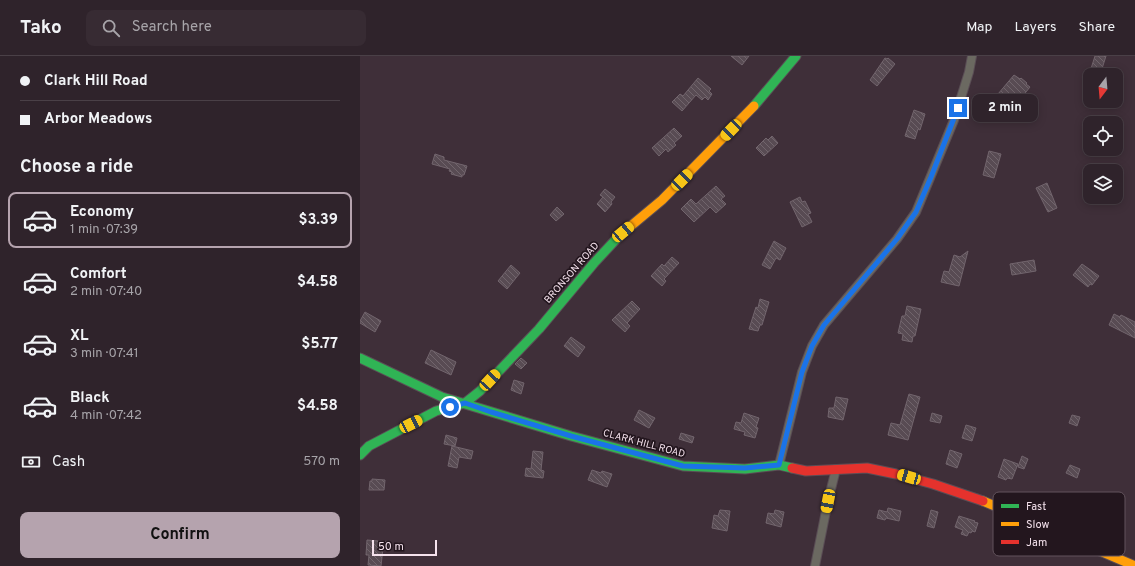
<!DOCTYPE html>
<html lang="en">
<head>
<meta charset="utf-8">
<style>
  body { margin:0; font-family:Overpass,sans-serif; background:#372b33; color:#f1f3f6; height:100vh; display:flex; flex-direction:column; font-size:15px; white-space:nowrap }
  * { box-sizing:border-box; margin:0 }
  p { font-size:13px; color:#a7a4a9 }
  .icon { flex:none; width:22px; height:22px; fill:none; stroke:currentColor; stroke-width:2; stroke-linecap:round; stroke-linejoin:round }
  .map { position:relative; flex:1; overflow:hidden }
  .details { display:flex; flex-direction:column; background:#2f232b; width:360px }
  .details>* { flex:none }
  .guide { display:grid; align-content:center; height:88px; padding:0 20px; background:#2f232b }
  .needle { width:26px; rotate:196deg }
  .controls { position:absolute; left:723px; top:12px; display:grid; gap:8px }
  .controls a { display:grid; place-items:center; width:40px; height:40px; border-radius:8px; background:#2f232b; box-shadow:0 2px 10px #0003,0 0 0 1px #4a4047; font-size:20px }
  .scale { position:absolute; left:12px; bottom:10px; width:65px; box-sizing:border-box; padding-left:4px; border:2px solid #f5e2ed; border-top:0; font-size:11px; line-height:14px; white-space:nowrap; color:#f5e2ed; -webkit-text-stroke:3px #23161e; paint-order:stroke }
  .end { position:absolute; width:18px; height:18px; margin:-9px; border:5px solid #1a73e8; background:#fff; box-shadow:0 0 0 2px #fff }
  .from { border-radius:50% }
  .bubble { position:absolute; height:28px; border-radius:8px; background:#2f232b; box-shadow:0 2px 10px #0003,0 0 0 1px #4a4047; font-size:13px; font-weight:700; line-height:28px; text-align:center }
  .car { position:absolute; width:12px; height:24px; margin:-12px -6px; border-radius:5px; box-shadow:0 0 3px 1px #0007; background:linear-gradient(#f5c518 24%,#345 0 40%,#f5c518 0 76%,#345 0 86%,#f5c518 0) }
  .guide b { display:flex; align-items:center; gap:14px; height:38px; font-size:15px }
  .guide b+b { border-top:1px solid #4a4047 }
  .guide i { width:10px; height:10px; background:#f1f3f6 }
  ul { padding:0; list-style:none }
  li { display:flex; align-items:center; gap:12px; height:56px; margin:0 8px 6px; padding:0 12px; border:2px solid transparent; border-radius:8px }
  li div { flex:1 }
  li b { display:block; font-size:15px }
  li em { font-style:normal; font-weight:700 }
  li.active { border-color:#b5a3ae }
  li>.icon { width:36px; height:36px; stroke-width:1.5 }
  h2 { padding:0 20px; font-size:18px; line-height:48px }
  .pay { display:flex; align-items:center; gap:10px; height:44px; padding:0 20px; font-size:15px }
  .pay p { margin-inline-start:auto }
  .action { display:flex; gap:8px; margin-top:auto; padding:8px 20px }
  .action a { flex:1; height:46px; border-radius:8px; background:#b5a3ae; color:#111; font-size:16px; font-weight:700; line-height:46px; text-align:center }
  header { display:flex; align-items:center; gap:24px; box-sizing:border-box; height:56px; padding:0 20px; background:#2f232b; border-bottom:1px solid #4a4047 }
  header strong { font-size:19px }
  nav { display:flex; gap:22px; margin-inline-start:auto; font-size:14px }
  .search { width:280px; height:36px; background:#372b33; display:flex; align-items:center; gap:10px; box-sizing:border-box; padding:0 14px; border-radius:8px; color:#a7a4a9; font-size:15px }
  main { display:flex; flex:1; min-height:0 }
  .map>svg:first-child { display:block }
  .building { fill:url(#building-back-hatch); stroke:#72656d }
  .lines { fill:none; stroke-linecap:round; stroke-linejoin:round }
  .street-casing { stroke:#5a4d55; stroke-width:10 }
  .fast-casing { stroke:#5a4d55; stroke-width:11 }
  .slow-casing { stroke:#5a4d55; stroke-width:11 }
  .jam-casing { stroke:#5a4d55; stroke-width:11 }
  .street { stroke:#6b6961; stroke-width:8 }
  .fast { stroke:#30b455; stroke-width:9 }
  .slow { stroke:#ff9f0a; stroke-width:9 }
  .jam { stroke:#e5322d; stroke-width:9 }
  .route { stroke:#1a73e8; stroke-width:5 }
  .labels { text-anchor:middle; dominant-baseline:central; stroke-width:3.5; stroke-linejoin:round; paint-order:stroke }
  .street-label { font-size:10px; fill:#f5e2ed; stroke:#23161e }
  .key { fill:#23161e; stroke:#62535c; stroke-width:1 }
  .key-label { font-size:11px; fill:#f5e2ed }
</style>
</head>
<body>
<header>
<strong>Tako</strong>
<div class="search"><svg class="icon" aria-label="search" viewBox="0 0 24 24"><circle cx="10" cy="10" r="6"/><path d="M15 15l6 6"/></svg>Search here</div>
<nav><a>Map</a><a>Layers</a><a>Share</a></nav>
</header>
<main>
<section class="details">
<div class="guide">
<b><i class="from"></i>Clark Hill Road</b>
<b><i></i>Arbor Meadows</b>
</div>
<h2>Choose a ride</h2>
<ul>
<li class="active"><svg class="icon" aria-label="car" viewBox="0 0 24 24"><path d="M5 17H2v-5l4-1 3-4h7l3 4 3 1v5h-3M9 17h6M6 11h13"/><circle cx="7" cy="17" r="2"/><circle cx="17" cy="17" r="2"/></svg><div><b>Economy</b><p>1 min · 07:39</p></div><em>$3.39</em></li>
<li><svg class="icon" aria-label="car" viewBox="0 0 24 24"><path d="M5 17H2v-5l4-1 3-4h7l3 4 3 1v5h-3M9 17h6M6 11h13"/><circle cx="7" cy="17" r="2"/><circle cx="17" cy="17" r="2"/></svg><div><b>Comfort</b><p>2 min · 07:40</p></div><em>$4.58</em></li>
<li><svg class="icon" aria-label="car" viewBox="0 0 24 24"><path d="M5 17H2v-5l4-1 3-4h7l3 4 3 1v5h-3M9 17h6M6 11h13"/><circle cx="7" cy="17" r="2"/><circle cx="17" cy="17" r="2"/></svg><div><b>XL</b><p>3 min · 07:41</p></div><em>$5.77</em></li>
<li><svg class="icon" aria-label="car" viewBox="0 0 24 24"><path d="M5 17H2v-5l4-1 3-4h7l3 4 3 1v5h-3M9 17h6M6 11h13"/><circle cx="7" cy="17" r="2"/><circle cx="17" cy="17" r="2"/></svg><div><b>Black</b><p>4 min · 07:42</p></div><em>$4.58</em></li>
</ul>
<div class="pay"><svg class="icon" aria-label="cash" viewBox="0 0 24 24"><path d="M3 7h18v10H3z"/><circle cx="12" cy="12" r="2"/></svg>Cash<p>570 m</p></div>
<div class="action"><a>Confirm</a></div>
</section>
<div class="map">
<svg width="775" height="510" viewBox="0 0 775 510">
  <defs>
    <pattern id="building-back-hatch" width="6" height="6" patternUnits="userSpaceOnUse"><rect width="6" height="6" fill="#584b53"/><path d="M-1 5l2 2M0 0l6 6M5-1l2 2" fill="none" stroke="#71656c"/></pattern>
  </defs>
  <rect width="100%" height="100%" fill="#3f2f39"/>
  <g class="building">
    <path d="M371 0H389L382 9Z"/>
    <path d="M735 0H746L740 19H729Z"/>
    <path d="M525 2 527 3 528 2 535 8 517 30 510 24Z"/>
    <path d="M654 19 660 23 661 22 667 27 666 28 670 31 654 51 638 38Z"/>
    <path d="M338 22 351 33 349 35 352 38 348 44 345 41 342 44 336 39 322 55 312 46 320 38 323 40Z"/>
    <path d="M554 54 565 58 560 74 558 73 555 83 545 80Z"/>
    <path d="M314 72 322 80 314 87 316 89 308 96 306 93 299 100 292 92Z"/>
    <path d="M412 80 418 87 404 100 396 92 406 82 408 84Z"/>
    <path d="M629 95 641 98 634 122 623 119Z"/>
    <path d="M75 98 84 101V104L107 110 104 119H102V121L91 118 92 116 89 115 90 113 72 108Z"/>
    <path d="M687 127 697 152 688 156 676 132Z"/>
    <path d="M356 130 365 140 361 143 366 148 356 157 350 151 334 166 321 153 331 143 336 148Z"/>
    <path d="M245 133 255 141 251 146 252 148 245 156 237 148 243 141 240 139Z"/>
    <path d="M440 141 442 146 445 145 451 157 448 158 452 166 442 171 430 146Z"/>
    <path d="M197 151 204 158 196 165 190 159Z"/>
    <path d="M414 185 426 192 420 204 416 202 410 213 402 209Z"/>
    <path d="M608 195 599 230 581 226 584 215 589 216 594 199 600 201Z"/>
    <path d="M312 201 319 207 304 223 306 225 302 230 291 220 302 208 304 210Z"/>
    <path d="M674 204 676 215 652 219 650 208Z"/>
    <path d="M722 208 739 220 732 229 730 228 728 231 713 219Z"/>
    <path d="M151 209 160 217 147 233 138 225Z"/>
    <path d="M400 243 409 246 402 269H400L398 275 389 273 396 251 398 252Z"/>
    <path d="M272 245 280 253 267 267 270 270 265 276 252 264Z"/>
    <path d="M547 250 561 253 555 280H553L552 286 542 284 543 278 538 277 542 260H545Z"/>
    <path d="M5 256 21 265 15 276 0 267V265Z"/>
    <path d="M754 258 760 261 761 259 775 266V282L749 269Z"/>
    <path d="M211 281 225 291 218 301 204 290Z"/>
    <path d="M71 294 96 306 91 319 65 307Z"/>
    <path d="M161 302 167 307 161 313 155 308Z"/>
    <path d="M154 324 164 327 161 338 151 334Z"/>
    <path d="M549 338 560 341 548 384 528 379 531 367 540 369Z"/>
    <path d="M476 341 488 343 483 364 468 361 469 352H474Z"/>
    <path d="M279 354 295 362 289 372 274 364Z"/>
    <path d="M384 357 399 362 396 371 398 372 395 382 384 379 385 376 374 373 376 366 381 367Z"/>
    <path d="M572 357 582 360 580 367 570 365Z"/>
    <path d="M712 359 720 361 717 370 709 367Z"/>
    <path d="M606 369 616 372 612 385 602 382Z"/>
    <path d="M321 377 334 381 332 387 319 383Z"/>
    <path d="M86 379 97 382 95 390 84 388Z"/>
    <path d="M92 390 113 395 111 403 99 401 97 412 88 410Z"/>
    <path d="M590 394 602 398 597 412 586 408Z"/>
    <path d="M173 395 183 396 181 414 184 415 183 422 165 420 166 412 171 413Z"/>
    <path d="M662 400 668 403 664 413 658 411Z"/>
    <path d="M644 403 658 408 652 423 647 422 646 424 638 421Z"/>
    <path d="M710 409 720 413 717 422 706 417Z"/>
    <path d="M232 414 241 417 242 415 252 418 247 431 228 424Z"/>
    <path d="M12 423 25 424 24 434H9L10 425H12Z"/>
    <path d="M528 452 541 455 539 465 526 462 525 464 517 462 519 454 527 456Z"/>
    <path d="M360 454 370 455 367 475 352 472 354 459 358 460Z"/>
    <path d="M415 454 424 456 421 471 406 467 408 457 414 458Z"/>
    <path d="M571 454 578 456 574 472 567 470Z"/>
    <path d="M599 460 615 465 614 466 618 467 615 476 612 475 611 477 609 476 607 480 601 478 603 474 595 471Z"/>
    <path d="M7 484 29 486 28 493 23 492 21 510 8 509 9 499H6Z"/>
  </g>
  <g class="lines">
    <defs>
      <g id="street">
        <path d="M419 409 442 316 452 290 464 269 537 183 556 156 594 64 609 16 612 0"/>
        <path d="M455 510 468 445 476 413"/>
      </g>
      <g id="fast">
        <path d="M394 50 436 0"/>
        <path d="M0 302 82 341 211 380 323 410 385 413 419 409 432 412"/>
        <path d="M0 399 9 390 76 355 105 347 120 335 179 273 234 207 260 179"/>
      </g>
      <g id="slow">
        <path d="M260 179 302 144 394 50"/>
        <path d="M623 445 775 510"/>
      </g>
      <path id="jam" d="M432 412 446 415 507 412 536 418 573 428 623 445"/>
    </defs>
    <use href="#street" class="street-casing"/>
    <use href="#fast" class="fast-casing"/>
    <use href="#slow" class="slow-casing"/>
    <use href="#jam" class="jam-casing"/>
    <use href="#street" class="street"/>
    <use href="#fast" class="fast"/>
    <use href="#slow" class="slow"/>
    <use href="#jam" class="jam"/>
  </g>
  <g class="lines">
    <path class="route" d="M90 351 105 347 131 356 211 380 323 410 385 412 419 409 442 316 452 290 464 269 537 183 556 156 571 121 598 52"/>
  </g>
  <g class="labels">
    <g class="street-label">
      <text transform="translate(212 217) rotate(-49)">BRONSON ROAD</text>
      <text transform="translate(284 388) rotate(15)">CLARK HILL ROAD</text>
    </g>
  </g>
  <rect x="633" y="436" width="132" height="64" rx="6" class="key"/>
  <rect x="641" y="448" width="18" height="4" fill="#30b455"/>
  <rect x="641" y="466" width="18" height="4" fill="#ff9f0a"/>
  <rect x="641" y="484" width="18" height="4" fill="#e5322d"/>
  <g class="key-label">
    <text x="666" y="454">Fast</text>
    <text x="666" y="472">Slow</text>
    <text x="666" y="490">Jam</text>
  </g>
</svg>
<div class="controls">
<a><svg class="needle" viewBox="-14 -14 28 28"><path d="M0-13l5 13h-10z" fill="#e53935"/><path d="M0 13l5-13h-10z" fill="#a7a4a9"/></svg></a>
<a><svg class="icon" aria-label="locate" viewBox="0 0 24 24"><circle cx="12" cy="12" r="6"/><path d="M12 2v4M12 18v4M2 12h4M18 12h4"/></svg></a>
<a><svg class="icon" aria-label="layers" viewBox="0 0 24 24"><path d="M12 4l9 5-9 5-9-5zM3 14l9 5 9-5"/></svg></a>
</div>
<div class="scale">50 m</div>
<i class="end from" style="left:90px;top:351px"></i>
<i class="end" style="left:598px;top:52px"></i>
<div class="bubble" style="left:612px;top:38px;width:66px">2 min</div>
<i class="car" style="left:371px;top:74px;rotate:224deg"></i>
<i class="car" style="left:322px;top:124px;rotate:45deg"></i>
<i class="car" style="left:263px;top:176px;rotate:50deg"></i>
<i class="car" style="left:130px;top:324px;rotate:43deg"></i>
<i class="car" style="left:51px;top:368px;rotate:63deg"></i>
<i class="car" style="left:549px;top:421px;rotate:286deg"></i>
<i class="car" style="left:468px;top:445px;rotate:191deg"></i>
</div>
</main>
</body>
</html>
